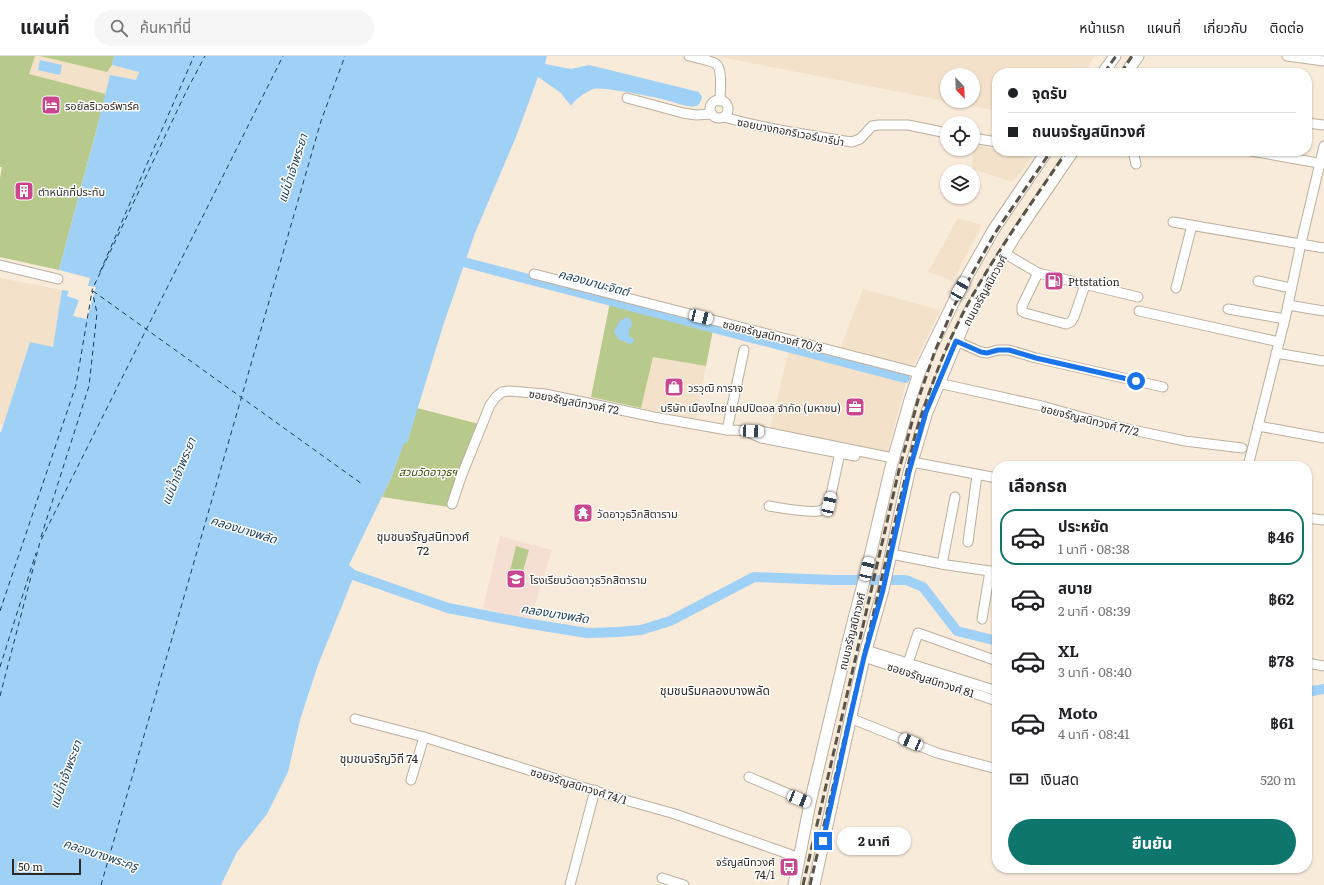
<!DOCTYPE html>
<html lang="th">
<head>
<meta charset="utf-8">
<style>
  body { margin:0; font-family:Literata,"Noto Sans Thai",serif; background:#f6f6f6; color:#202124; height:100vh; display:flex; flex-direction:column; font-size:15px; white-space:nowrap }
  * { box-sizing:border-box; margin:0 }
  p { font-size:13px; color:#757577 }
  .icon { flex:none; width:22px; height:22px; fill:none; stroke:currentColor; stroke-width:2; stroke-linecap:round; stroke-linejoin:round }
  .map { position:relative; flex:1; overflow:hidden }
  .panel { position:absolute; left:992px; top:405px; width:320px; height:412px; display:flex; flex-direction:column; background:#fff; border-radius:16px; box-shadow:0 1px 3px #0004 }
  .panel>* { flex:none }
  .banner { position:absolute; left:992px; top:12px; width:320px; height:88px; border-radius:16px; box-shadow:0 1px 3px #0004; display:grid; align-content:center; height:88px; padding:0 16px; background:#fff }
  .needle { width:26px; rotate:157deg }
  .tools { position:absolute; left:940px; top:12px; display:grid; gap:8px }
  .tools a { display:grid; place-items:center; width:40px; height:40px; border-radius:50%; background:#fff; box-shadow:0 1px 3px #0004; font-size:20px }
  .scale { position:absolute; left:12px; bottom:10px; width:69px; box-sizing:border-box; padding-left:4px; border:2px solid #2f2a24; border-top:0; font-size:11px; line-height:14px; white-space:nowrap; color:#2f2a24; -webkit-text-stroke:3px #fff; paint-order:stroke }
  .end { position:absolute; width:18px; height:18px; margin:-9px; border:5px solid #1a73e8; background:#fff; box-shadow:0 0 0 2px #fff }
  .from { border-radius:50% }
  .bubble { position:absolute; height:28px; border-radius:14px; background:#fff; box-shadow:0 1px 3px #0004; font-size:13px; font-weight:700; line-height:28px; text-align:center }
  .car { position:absolute; width:12px; height:24px; margin:-12px -6px; border-radius:5px; box-shadow:0 0 3px 1px #0007; background:linear-gradient(#fff 24%,#345 0 40%,#fff 0 76%,#345 0 86%,#fff 0) }
  .banner b { display:flex; align-items:center; gap:14px; height:38px; font-size:15px }
  .banner b+b { border-top:1px solid #e0e0e0 }
  .banner i { width:10px; height:10px; background:#202124 }
  ul { padding:0; list-style:none }
  li { display:flex; align-items:center; gap:12px; height:56px; margin:0 8px 6px; padding:0 8px; border:2px solid transparent; border-radius:16px }
  li div { flex:1 }
  li b { display:block; font-size:15px }
  li em { font-style:normal; font-weight:700 }
  li.on { border-color:#0f766e }
  li>.icon { width:36px; height:36px; stroke-width:1.5 }
  h2 { padding:0 16px; font-size:18px; line-height:48px }
  .pay { display:flex; align-items:center; gap:10px; height:44px; padding:0 16px; font-size:15px }
  .pay p { margin-inline-start:auto }
  .action { display:flex; gap:8px; margin-top:auto; padding:8px 16px }
  .action a { flex:1; height:46px; border-radius:24px; background:#0f766e; color:#fff; font-size:16px; font-weight:700; line-height:46px; text-align:center }
  header { display:flex; align-items:center; gap:24px; box-sizing:border-box; height:56px; padding:0 20px; background:#fff; border-bottom:1px solid #e0e0e0 }
  header strong { font-size:19px }
  nav { display:flex; gap:22px; margin-inline-start:auto; font-size:14px }
  .search { width:280px; height:36px; background:#f6f6f6; display:flex; align-items:center; gap:10px; box-sizing:border-box; padding:0 14px; border-radius:22px; color:#757577; font-size:15px }
  .map>svg:first-child { display:block }
  .built { fill:#f3e1c9; fill-rule:evenodd }
  .education { fill:#f5ded2 }
  .green { fill:#b7c98b }
  .water { fill:#9fd0f6 }
  .lines { fill:none; stroke-linecap:round; stroke-linejoin:round }
  .canal { stroke:#9fd0f6; stroke-width:10 }
  .ferry { stroke:#163b55; stroke-width:1; stroke-dasharray:5 4; stroke-linecap:butt }
  .minor-casing { stroke:#bbaf9e; stroke-width:11 }
  .major-casing { stroke:#bbaf9e; stroke-width:13 }
  .minor { stroke:#fff; stroke-width:9 }
  .major { stroke:#fff; stroke-width:11 }
  .rail { stroke:#5a534a; stroke-width:3; stroke-dasharray:8 4; stroke-linecap:butt }
  .route { stroke:#1a73e8; stroke-width:5 }
  .labels { text-anchor:middle; dominant-baseline:central; stroke-width:3; stroke-linejoin:round; paint-order:stroke }
  .poi-label { font-size:11px; fill:#2f2a24; stroke:#fff; text-anchor:start }
  .street-label { font-size:11px; fill:#2f2a24; stroke:#fff }
  .park-label { font-size:11px; font-style:italic; fill:#3c4a00; stroke:#fff }
  .water-label { font-size:12px; font-style:italic; fill:#163b55; stroke:#fff }
  .neighbourhood-label { font-size:12px; fill:#2f2a24; stroke:#fff }
</style>
</head>
<body>
<header>
<strong>แผนที่</strong>
<div class="search"><svg class="icon" aria-label="search" viewBox="0 0 24 24"><circle cx="10" cy="10" r="6"/><path d="M15 15l6 6"/></svg>ค้นหาที่นี่</div>
<nav><a>หน้าแรก</a><a>แผนที่</a><a>เกี่ยวกับ</a><a>ติดต่อ</a></nav>
</header>
<div class="map">
<svg width="1324" height="829" viewBox="0 0 1324 829">
  <rect width="100%" height="100%" fill="#f9ebda"/>
  <g class="built">
    <path d="M0 0H114L112 9 139 16 137 24 110 19 96 76Z"/>
    <path d="M715 0H1095L1084 17H997V55ZM947 19H973V45H947Z"/>
    <path d="M973 88 997 94V95H1002L1032 102 1013 126 972 113Z"/>
    <path d="M958 162 982 169 953 225 928 216Z"/>
    <path d="M0 222 62 234 53 292 30 286 3 369 0 368Z"/>
    <path d="M863 233 940 254 906 325 887 399 770 373 789 294 835 306Z"/>
    <path d="M653 301 706 310 696 363 641 352Z"/>
  </g>
  <path class="education" d="M500 480 552 494 530 564 483 552Z"/>
  <g class="green">
    <path d="M0 0H35L29 18 106 38 59 214 0 201V122L2 111H0Z"/>
    <path d="M40 0H114L112 9 107 16Z"/>
    <path d="M610 246 713 274 706 310 653 301 641 352 591 341Z"/>
    <path d="M417 352 479 368 449 451 382 441 391 422 404 386 407 387Z"/>
    <path d="M516 490 529 494 521 522 509 519Z"/>
  </g>
  <g class="water">
    <path d="M114 0H547L545 8 571 13 589 9 699 36 702 41C701 44 700 49 696 50 689 52 673 46 666 44 655 41 601 30 593 33 586 36 575 43 571 50L561 37 538 21 516 81 475 177 443 270 407 387H404L391 422 349 509 356 515 318 609 300 664 288 716 267 758 237 796 221 829H0V376H1L30 286 53 291 62 234 69 235 67 240 79 244 73 260 87 263 96 231 88 230 90 222 59 214 96 76 110 19 136 24 139 16 112 9Z"/>
    <path d="M40 4 62 9 60 19 38 14Z"/>
    <path d="M627 261 631 264 632 269 629 274V280L634 283 633 287 630 288 618 283 614 275 620 265Z"/>
  </g>
  <g class="lines">
    <g class="canal">
      <path d="M452 203 905 322"/>
      <path d="M342 515 448 552 525 567 587 577 618 576 641 574 670 565 754 521 833 524H906L923 531 957 575 997 585"/>
      <path d="M1307 636 1324 633"/>
    </g>
    <g class="ferry">
      <path d="M100 216 194 0"/>
      <path d="M93 235 362 428"/>
      <path d="M41 481 89 330 97 257 92 234 187 34 205 0"/>
      <path d="M0 555 76 329 92 235"/>
      <path d="M0 611 36 497"/>
      <path d="M0 640 40 486 283 0"/>
      <path d="M101 829 321 65 345 0"/>
    </g>
    <defs>
      <g id="minor">
        <path d="M689 0C696 2 711 4 716 8 723 13 720 36 720 45"/>
        <path d="M1287 0 1324 5"/>
        <path d="M627 42 683 57 696 59 712 58"/>
        <circle cx="719" cy="53" r="9"/>
        <path d="M724 61C766 73 809 79 852 86L860 83 872 70 879 69H908L947 77"/>
        <path d="M1307 67 1324 69"/>
        <path d="M973 82 997 86"/>
        <path d="M1133 95 1136 108"/>
        <path d="M1251 95 1324 108"/>
        <path d="M1173 166 1324 192"/>
        <path d="M1004 197 1038 217 1138 241"/>
        <path d="M0 209 58 223"/>
        <path d="M1038 217 1022 250V255L1025 257 1066 268 1071 266 1074 261 1085 229"/>
        <path d="M534 218 919 317"/>
        <path d="M1258 225 1291 232"/>
        <path d="M1176 232 1192 169"/>
        <path d="M1288 249 1324 255"/>
        <path d="M1228 253 1285 263"/>
        <path d="M1139 255 1279 286"/>
        <path d="M956 285 981 296 987 297 998 294H1009L1036 302 1163 331"/>
        <path d="M1276 297 1324 305"/>
        <path d="M938 327 1042 350 1106 368 1142 376 1185 385 1242 392"/>
        <path d="M1258 370 1324 382"/>
        <path d="M727 374 744 294"/>
        <path d="M750 377 761 382 855 400"/>
        <path d="M912 406 997 422"/>
        <path d="M1248 410 1285 263 1301 187 1324 90"/>
        <path d="M452 448 461 421 490 349 496 341 502 336 509 335 545 338 654 361 727 374 760 375 893 402"/>
        <path d="M769 450C782 452 806 457 819 455 823 454 826 451 829 448L841 392"/>
        <path d="M1307 462 1324 464"/>
        <path d="M968 486 977 419"/>
        <path d="M891 498 947 509 997 516"/>
        <path d="M942 508 955 441"/>
        <path d="M982 563 990 515"/>
        <path d="M866 594 997 635"/>
        <path d="M864 601 997 645"/>
        <path d="M908 607 918 577 997 605"/>
        <path d="M1307 607 1324 610"/>
        <path d="M850 662 937 697 997 713"/>
        <path d="M355 663 424 681 611 740 675 758 800 802"/>
        <path d="M749 721 810 747"/>
        <path d="M411 724 424 681"/>
        <path d="M662 822 684 829"/>
        <path d="M570 829 595 734"/>
      </g>
      <g id="major">
        <path d="M1103 17 1115 0"/>
        <path d="M1126 17 1138 0"/>
        <path d="M794 829 810 747 849 582 867 513 891 411 910 344 919 317 960 233 994 173 1047 95"/>
        <path d="M814 829 864 601 883 534 909 416 927 356 969 256 1015 180 1073 95"/>
      </g>
    </defs>
    <use href="#minor" class="minor-casing"/>
    <use href="#major" class="major-casing"/>
    <use href="#minor" class="minor"/>
    <use href="#major" class="major"/>
    <g class="rail">
      <path d="M1104 17 1116 0"/>
      <path d="M1121 17 1132 0"/>
      <path d="M803 829 899 414 918 344 935 295 954 250 995 177 1051 95"/>
      <path d="M810 829 915 380C930 331 948 282 974 237 1002 188 1035 142 1067 95"/>
    </g>
  </g>
  <g class="lines">
    <path class="route" d="M823 785 850 662 864 601 883 534 909 416 926 356 956 285 981 296 987 297 998 294H1009L1036 302 1136 325"/>
  </g>
  <defs>
    <symbol id="hotel-square" viewBox="-11 -11 22 22"><rect x="-9" y="-9" width="18" height="18" rx="4" fill="#c9478f" stroke="#fff"/><path d="M-6-4.5h1.5V1H6V5H4.5V3h-9V5H-6ZM-4 0a1.8 1.8 0 1 1 3.6 0ZM.5 0V-2.5h3Q6-2.5 6 0Z" fill="#fff"/></symbol>
    <symbol id="building-square" viewBox="-11 -11 22 22"><rect x="-9" y="-9" width="18" height="18" rx="4" fill="#c9478f" stroke="#fff"/><path d="M-4-6H4V6H1V3H-1V6H-4ZM-2.5-4.3h1.7v1.8h-1.7ZM.8-4.3h1.7v1.8H.8ZM-2.5-1h1.7V.8h-1.7ZM.8-1h1.7V.8H.8Z" fill="#fff"/></symbol>
    <symbol id="fuel-square" viewBox="-11 -11 22 22"><rect x="-9" y="-9" width="18" height="18" rx="4" fill="#c9478f" stroke="#fff"/><path d="M-5.5-6h7V0h2V4h1.3V-2.5L3-4.5l.8-.8L6-3V5H2.5V1h-1V6h-7ZM-4.2-4.7v3.2H.2V-4.7Z" fill="#fff"/></symbol>
    <symbol id="shop-square" viewBox="-11 -11 22 22"><rect x="-9" y="-9" width="18" height="18" rx="4" fill="#c9478f" stroke="#fff"/><path d="M-5-2.5h2.3a2.7 3.5 0 0 1 5.4 0H5L5.5 6h-11ZM-1.5-2.5h3a1.5 2.3 0 0 0-3 0Z" fill="#fff"/></symbol>
    <symbol id="office-square" viewBox="-11 -11 22 22"><rect x="-9" y="-9" width="18" height="18" rx="4" fill="#c9478f" stroke="#fff"/><path d="M-6-3h4V-5.5h4V-3h4V5H-6ZM-1-4.5V-3h2v-1.5ZM-6 0V1H6V0Z" fill="#fff"/></symbol>
    <symbol id="temple-square" viewBox="-11 -11 22 22"><rect x="-9" y="-9" width="18" height="18" rx="4" fill="#c9478f" stroke="#fff"/><path d="M0-6L5-2H3V0L6.5 2.5H4V6H1.5V3h-3V6H-4V2.5H-6.5L-3 0V-2H-5Z" fill="#fff"/></symbol>
    <symbol id="school-square" viewBox="-11 -11 22 22"><rect x="-9" y="-9" width="18" height="18" rx="4" fill="#c9478f" stroke="#fff"/><path d="M0-5L7-2L0 1L-7-2ZM-4 1L0 2.5L4 1V4Q0 6-4 4Z" fill="#fff"/></symbol>
    <symbol id="bus-square" viewBox="-11 -11 22 22"><rect x="-9" y="-9" width="18" height="18" rx="4" fill="#c9478f" stroke="#fff"/><path d="M-5-6H5V4H4V6H2V4H-2V6H-4V4H-5ZM-3.5-4V0h7V-4ZM-3.5 1.2v1.5H-2V1.2ZM2 1.2v1.5H3.5V1.2Z" fill="#fff"/></symbol>
  </defs>
  <g fill-rule="evenodd">
    <use href="#hotel-square" x="40" y="38" width="22" height="22"/>
    <use href="#building-square" x="13" y="124" width="22" height="22"/>
    <use href="#fuel-square" x="1043" y="214" width="22" height="22"/>
    <use href="#shop-square" x="663" y="320" width="22" height="22"/>
    <use href="#office-square" x="844" y="340" width="22" height="22"/>
    <use href="#temple-square" x="572" y="446" width="22" height="22"/>
    <use href="#school-square" x="505" y="512" width="22" height="22"/>
    <use href="#bus-square" x="778" y="800" width="22" height="22"/>
  </g>
  <g class="labels">
    <g class="poi-label">
      <text x="65" y="49">รอยัลริเวอร์พาร์ค</text>
      <text x="38" y="135">ตำหนักที่ประทับ</text>
      <text x="1068" y="225">Pttstation</text>
      <text x="688" y="331">วรวุฒิ การาจ</text>
      <text x="841" y="351" text-anchor="end">บริษัท เมืองไทย แคปปิตอล จำกัด (มหาชน)</text>
      <text x="597" y="457">วัดอาวุธวิกสิตาราม</text>
      <text x="530" y="523">โรงเรียนวัดอาวุธวิกสิตาราม</text>
      <text x="775" y="805" text-anchor="end">จรัญสนิทวงศ์<tspan x="775" dy="13">74/1</tspan></text>
    </g>
    <g class="street-label">
      <text transform="translate(791 75) rotate(11)">ซอยบางกอกริเวอร์มารีน่า</text>
      <text transform="translate(984 234) rotate(-61)">ถนนจรัญสนิทวงศ์</text>
      <text transform="translate(773 279) rotate(14)">ซอยจรัญสนิทวงศ์ 70/3</text>
      <text transform="translate(574 345) rotate(11)">ซอยจรัญสนิทวงศ์ 72</text>
      <text transform="translate(1090 363) rotate(14)">ซอยจรัญสนิทวงศ์ 77/2</text>
      <text transform="translate(851 575) rotate(-76)">ถนนจรัญสนิทวงศ์</text>
      <text transform="translate(931 623) rotate(18)">ซอยจรัญสนิทวงศ์ 81</text>
      <text transform="translate(579 729) rotate(17)">ซอยจรัญสนิทวงศ์ 74/1</text>
    </g>
    <g class="park-label">
      <text x="428" y="415">สวนวัดอาวุธฯ</text>
    </g>
    <g class="water-label">
      <text transform="translate(292 112) rotate(-72)">แม่น้ำเจ้าพระยา</text>
      <text transform="translate(594 226) rotate(15)">คลองมานะจิตต์</text>
      <text transform="translate(178 415) rotate(-68)">แม่น้ำเจ้าพระยา</text>
      <text transform="translate(244 473) rotate(17)">คลองบางพลัด</text>
      <text transform="translate(555 557) rotate(9)">คลองบางพลัด</text>
      <text transform="translate(65 718) rotate(-70)">แม่น้ำเจ้าพระยา</text>
      <text transform="translate(101 798) rotate(18)">คลองบางพระครู</text>
    </g>
    <g class="neighbourhood-label">
      <text x="423" y="480">ชุมชนจรัญสนิทวงศ์<tspan x="423" dy="14">72</tspan></text>
      <text x="715" y="634">ชุมชนริมคลองบางพลัด</text>
      <text x="379" y="702">ชุมชนจริญวิถี 74</text>
    </g>
  </g>
</svg>
<div class="tools">
<a><svg class="needle" viewBox="-14 -14 28 28"><path d="M0-13l5 13h-10z" fill="#e53935"/><path d="M0 13l5-13h-10z" fill="#757577"/></svg></a>
<a><svg class="icon" aria-label="locate" viewBox="0 0 24 24"><circle cx="12" cy="12" r="6"/><path d="M12 2v4M12 18v4M2 12h4M18 12h4"/></svg></a>
<a><svg class="icon" aria-label="layers" viewBox="0 0 24 24"><path d="M12 4l9 5-9 5-9-5zM3 14l9 5 9-5"/></svg></a>
</div>
<div class="scale">50 m</div>
<i class="end from" style="left:1136px;top:325px"></i>
<i class="end" style="left:823px;top:785px"></i>
<div class="bubble" style="left:837px;top:771px;width:74px">2 นาที</div>
<i class="car" style="left:960px;top:233px;rotate:30deg"></i>
<i class="car" style="left:701px;top:261px;rotate:104deg"></i>
<i class="car" style="left:752px;top:375px;rotate:92deg"></i>
<i class="car" style="left:829px;top:448px;rotate:12deg"></i>
<i class="car" style="left:867px;top:513px;rotate:13deg"></i>
<i class="car" style="left:911px;top:686px;rotate:293deg"></i>
<i class="car" style="left:799px;top:743px;rotate:112deg"></i>
<div class="banner">
<b><i class="from"></i>จุดรับ</b>
<b><i></i>ถนนจรัญสนิทวงศ์</b>
</div>
<section class="panel">
<h2>เลือกรถ</h2>
<ul>
<li class="on"><svg class="icon" aria-label="car" viewBox="0 0 24 24"><path d="M5 17H2v-5l4-1 3-4h7l3 4 3 1v5h-3M9 17h6M6 11h13"/><circle cx="7" cy="17" r="2"/><circle cx="17" cy="17" r="2"/></svg><div><b>ประหยัด</b><p>1 นาที · 08:38</p></div><em>฿46</em></li>
<li><svg class="icon" aria-label="car" viewBox="0 0 24 24"><path d="M5 17H2v-5l4-1 3-4h7l3 4 3 1v5h-3M9 17h6M6 11h13"/><circle cx="7" cy="17" r="2"/><circle cx="17" cy="17" r="2"/></svg><div><b>สบาย</b><p>2 นาที · 08:39</p></div><em>฿62</em></li>
<li><svg class="icon" aria-label="car" viewBox="0 0 24 24"><path d="M5 17H2v-5l4-1 3-4h7l3 4 3 1v5h-3M9 17h6M6 11h13"/><circle cx="7" cy="17" r="2"/><circle cx="17" cy="17" r="2"/></svg><div><b>XL</b><p>3 นาที · 08:40</p></div><em>฿78</em></li>
<li><svg class="icon" aria-label="car" viewBox="0 0 24 24"><path d="M5 17H2v-5l4-1 3-4h7l3 4 3 1v5h-3M9 17h6M6 11h13"/><circle cx="7" cy="17" r="2"/><circle cx="17" cy="17" r="2"/></svg><div><b>Moto</b><p>4 นาที · 08:41</p></div><em>฿61</em></li>
</ul>
<div class="pay"><svg class="icon" aria-label="cash" viewBox="0 0 24 24"><path d="M3 7h18v10H3z"/><circle cx="12" cy="12" r="2"/></svg>เงินสด<p>520 m</p></div>
<div class="action"><a>ยืนยัน</a></div>
</section>
</div>
</body>
</html>
